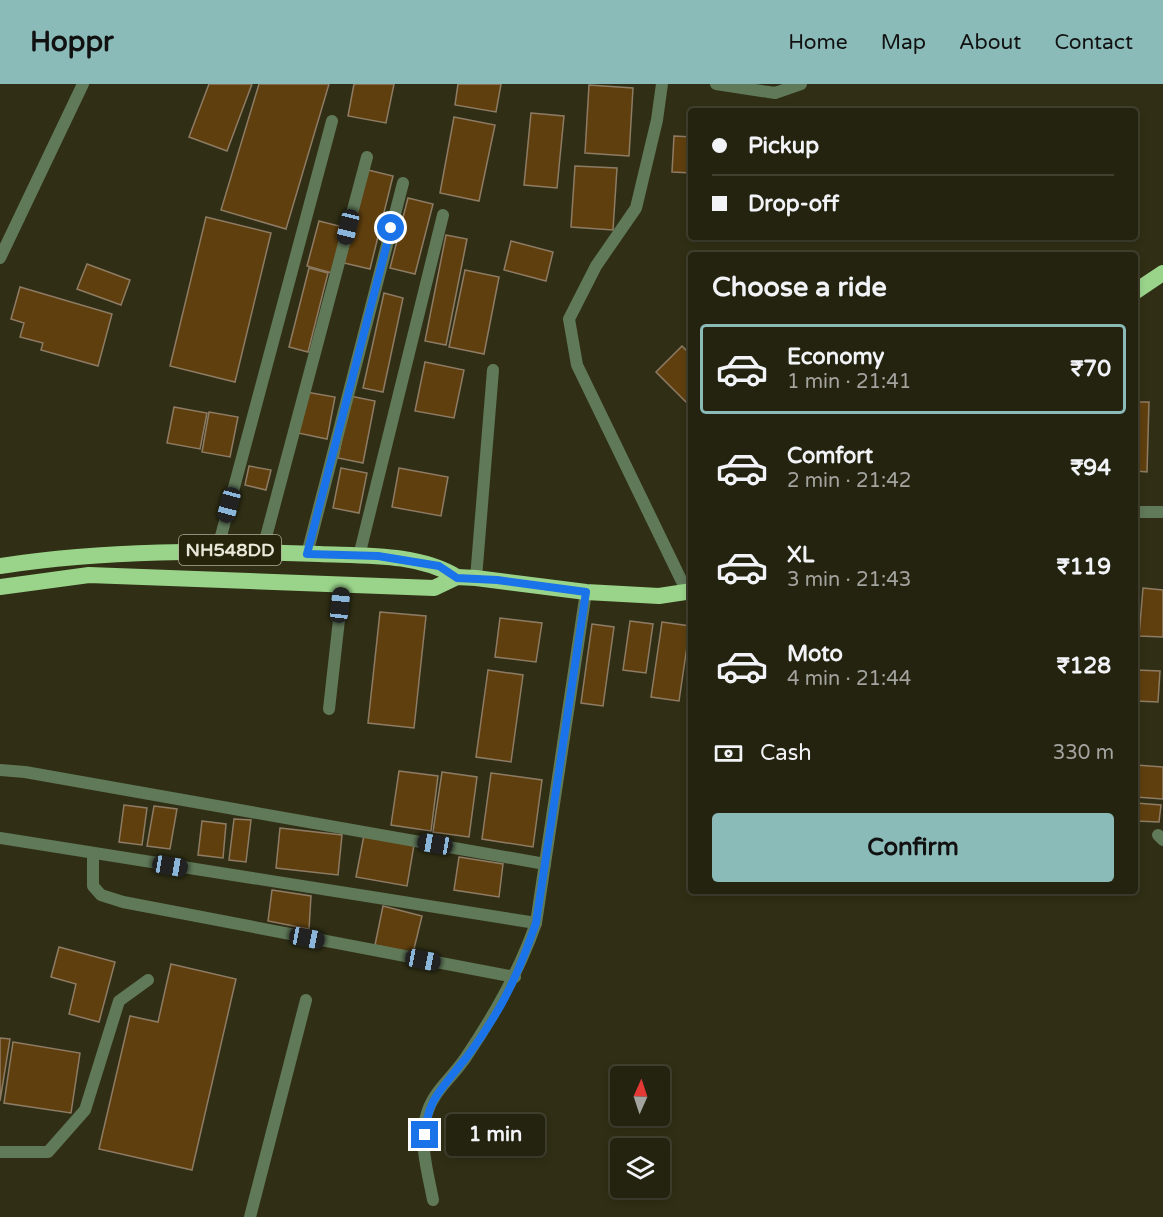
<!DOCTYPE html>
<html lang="en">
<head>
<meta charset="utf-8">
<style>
  body { margin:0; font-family:"Varela Round",sans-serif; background:#302f1e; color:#f1f3f6; height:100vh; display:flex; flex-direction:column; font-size:22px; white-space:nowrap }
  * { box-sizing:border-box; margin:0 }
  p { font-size:20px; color:#a3a49f }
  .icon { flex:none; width:33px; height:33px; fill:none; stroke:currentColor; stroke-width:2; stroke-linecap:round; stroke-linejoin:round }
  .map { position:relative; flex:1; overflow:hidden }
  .sheet { position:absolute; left:688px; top:168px; width:450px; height:642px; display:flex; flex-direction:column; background:#242310; border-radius:6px; box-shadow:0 3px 9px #0003,0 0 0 2px #414030 }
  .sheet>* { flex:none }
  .guide { position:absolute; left:688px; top:24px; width:450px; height:132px; border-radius:6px; box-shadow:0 3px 9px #0003,0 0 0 2px #414030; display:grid; align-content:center; height:132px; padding:0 24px; background:#242310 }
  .needle { width:39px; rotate:3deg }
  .tools { position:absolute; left:610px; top:982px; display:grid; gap:12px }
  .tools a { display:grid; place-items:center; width:60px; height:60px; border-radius:6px; background:#242310; box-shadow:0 3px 9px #0003,0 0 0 2px #414030; font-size:30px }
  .end { position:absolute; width:27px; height:27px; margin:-14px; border:8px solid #1a73e8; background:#fff; box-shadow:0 0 0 3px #fff }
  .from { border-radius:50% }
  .bubble { position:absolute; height:42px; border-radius:6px; background:#242310; box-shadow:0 3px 9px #0003,0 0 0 2px #414030; font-size:20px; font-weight:700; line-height:42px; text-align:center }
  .car { position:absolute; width:18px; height:36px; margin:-18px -9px; border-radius:8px; box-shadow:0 0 4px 2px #0007; background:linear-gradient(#222 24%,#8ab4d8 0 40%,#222 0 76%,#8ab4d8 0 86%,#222 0) }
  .guide b { display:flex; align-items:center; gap:21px; height:57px; font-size:22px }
  .guide b+b { border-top:2px solid #414030 }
  .guide i { width:15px; height:15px; background:#f1f3f6 }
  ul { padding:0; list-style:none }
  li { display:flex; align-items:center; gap:18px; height:90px; margin:0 12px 9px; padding:0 12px; border:3px solid transparent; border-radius:6px }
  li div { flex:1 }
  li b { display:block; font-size:22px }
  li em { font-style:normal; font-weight:700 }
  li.selected { border-color:#8bbbb9 }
  li>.icon { width:54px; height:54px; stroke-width:1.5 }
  h2 { padding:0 24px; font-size:27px; line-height:72px }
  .pay { display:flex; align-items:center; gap:15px; height:66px; padding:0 24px; font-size:22px }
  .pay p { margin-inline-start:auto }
  .cta { display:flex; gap:12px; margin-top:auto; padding:12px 24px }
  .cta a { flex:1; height:69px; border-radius:6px; background:#8bbbb9; color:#111; font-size:24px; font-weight:700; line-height:69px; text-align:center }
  header { display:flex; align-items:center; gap:36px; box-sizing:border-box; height:84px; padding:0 30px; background:#8bbbb9; color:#111 }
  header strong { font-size:28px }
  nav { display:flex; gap:33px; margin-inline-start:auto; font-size:21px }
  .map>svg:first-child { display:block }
  .building { fill:#5f3f0e; stroke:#8e7b64; stroke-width:1.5 }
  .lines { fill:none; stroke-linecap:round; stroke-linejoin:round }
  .service { stroke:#607959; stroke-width:12 }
  .minor { stroke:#607959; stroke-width:12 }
  .trunk { stroke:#9ad48a; stroke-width:16 }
  .route { stroke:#1a73e8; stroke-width:8 }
  .labels { text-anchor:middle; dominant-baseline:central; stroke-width:5; stroke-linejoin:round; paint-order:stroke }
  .shield { fill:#26250b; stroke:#aead9a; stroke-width:1.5 }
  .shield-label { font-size:18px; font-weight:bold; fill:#e8e7d8 }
</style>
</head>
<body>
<header>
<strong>Hoppr</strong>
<nav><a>Home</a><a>Map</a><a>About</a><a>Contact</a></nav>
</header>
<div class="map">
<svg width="1163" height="1133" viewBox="0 0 1163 1133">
  <rect width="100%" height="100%" fill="#302f15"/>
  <g class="building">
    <path d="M209 0H252L227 67 189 53Z"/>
    <path d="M259 0H329L286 145 221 126Z"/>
    <path d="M354 0H394L386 39 348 32Z"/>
    <path d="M458 0H501L496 28 455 21Z"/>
    <path d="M589 1 633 4 629 72 585 69Z"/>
    <path d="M531 29 564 32 557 104 524 101Z"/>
    <path d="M454 33 495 41 479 117 440 109Z"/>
    <path d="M674 52 692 53V89L672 88Z"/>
    <path d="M575 82 617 84 613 146 571 143Z"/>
    <path d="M368 86 393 92 370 185 344 179Z"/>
    <path d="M408 114 433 120 415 190 390 184Z"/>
    <path d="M206 133 271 149 235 298 170 282Z"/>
    <path d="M319 137 343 143 332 189 307 182Z"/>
    <path d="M446 151 467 155 446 261 425 257Z"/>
    <path d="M511 157 553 168 546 197 504 186Z"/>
    <path d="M87 180 130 196 121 221 77 205Z"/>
    <path d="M309 184 328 189 308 268 289 263Z"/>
    <path d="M465 186 499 193 484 270 449 263Z"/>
    <path d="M20 203 112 230 98 282 41 266 43 259 20 253 24 239 11 235Z"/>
    <path d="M384 209 403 214 383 308 363 304Z"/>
    <path d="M682 262 692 272V324L656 288Z"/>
    <path d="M425 278 464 286 454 334 415 327Z"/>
    <path d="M306 308 335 313 327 355 298 349Z"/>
    <path d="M350 312 375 317 363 379 338 374Z"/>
    <path d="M1136 318H1149L1147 388 1136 387Z"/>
    <path d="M174 323 207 329 200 365 167 359Z"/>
    <path d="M209 328 238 333 230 373 202 368Z"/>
    <path d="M249 382 271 386 266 406 245 401Z"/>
    <path d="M341 384 367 389 359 429 333 424Z"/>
    <path d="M399 384 448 393 441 432 392 423Z"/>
    <path d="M1143 504 1163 506V553L1139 552Z"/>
    <path d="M380 528 426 532 414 644 368 639Z"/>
    <path d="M500 534 542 539 536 578 495 573Z"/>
    <path d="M630 537 653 540 646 589 623 586Z"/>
    <path d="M662 538 690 542 679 617 651 613Z"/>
    <path d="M592 540 614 543 603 622 581 619Z"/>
    <path d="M488 586 523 591 511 678 476 673Z"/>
    <path d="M1136 586 1160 587 1158 618 1136 617Z"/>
    <path d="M1136 681 1163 683V715L1136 713Z"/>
    <path d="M399 687 438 692 431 747 391 741Z"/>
    <path d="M442 688 477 693 469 753 433 748Z"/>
    <path d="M491 689 542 696 533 763 482 755Z"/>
    <path d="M1136 719 1161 721 1159 738 1136 737Z"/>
    <path d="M124 721 147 724 142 761 119 758Z"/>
    <path d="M154 722 177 725 170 765 147 762Z"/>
    <path d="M234 735 251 736 246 778 229 776Z"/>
    <path d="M202 737 226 740 223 774 198 771Z"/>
    <path d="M280 744 342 751 338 791 276 784Z"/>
    <path d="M364 751 414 761 407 802 356 793Z"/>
    <path d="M459 773 503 780 499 813 454 806Z"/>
    <path d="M272 806 311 812 309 845 268 837Z"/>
    <path d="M383 822 422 832 413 869 375 861Z"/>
    <path d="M59 863 115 878 99 938 69 930 76 900 51 893Z"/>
    <path d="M171 880 236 895 192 1086 99 1065 130 932 158 938Z"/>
    <path d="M0 954 10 955 0 1017Z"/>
    <path d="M13 958 80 969 71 1029 4 1019Z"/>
  </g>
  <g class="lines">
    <g class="service">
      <path d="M217 467 332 37"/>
      <path d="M476 494 493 286"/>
      <path d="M0 686 25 688 545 780"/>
      <path d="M0 1068H48L85 1026 119 917 148 896"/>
      <path d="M250 1133 306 916"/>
    </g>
    <g class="minor">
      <path d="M662 0 657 36 636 124 596 182 569 235 577 281 687 508"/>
      <path d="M716 0 775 9 801 0"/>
      <path d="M0 174 83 0"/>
      <path d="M1136 428H1163"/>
      <path d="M262 468 367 73"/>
      <path d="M307 470 403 99"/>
      <path d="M359 472 443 131"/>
      <path d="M329 625 343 500"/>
      <path d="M1158 751 1163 756"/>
      <path d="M0 754 536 839"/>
      <path d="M93 769V802L101 811 123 818 515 893"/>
      <path d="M433 1116C428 1089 418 1057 427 1029 434 1006 453 993 466 973 495 930 519 888 536 839L586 508"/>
    </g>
    <g class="trunk">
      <path d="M1136 207 1163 189"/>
      <path d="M0 482C106 466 212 466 319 470 364 472 418 469 457 493"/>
      <path d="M0 503 89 491 434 504 457 493 476 494 586 508 659 512 692 507"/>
    </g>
  </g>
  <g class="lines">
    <path class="route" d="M391 144 307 470 378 472 439 482 457 494 497 496 586 508 536 839C525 871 513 902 495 931 485 947 474 965 461 980 441 1006 427 1016 425 1051"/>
  </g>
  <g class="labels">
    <rect class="shield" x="179" y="451" width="102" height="30" rx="4.5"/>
    <g class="shield-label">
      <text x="230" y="466">NH548DD</text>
    </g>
  </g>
</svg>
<div class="tools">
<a><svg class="needle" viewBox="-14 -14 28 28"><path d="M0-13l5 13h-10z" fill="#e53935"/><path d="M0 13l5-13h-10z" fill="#a3a49f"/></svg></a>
<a><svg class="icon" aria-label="layers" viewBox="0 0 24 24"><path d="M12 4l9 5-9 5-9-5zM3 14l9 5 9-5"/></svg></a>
</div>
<i class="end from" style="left:391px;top:144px"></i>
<i class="end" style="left:425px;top:1051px"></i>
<div class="bubble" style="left:446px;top:1030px;width:99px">1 min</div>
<i class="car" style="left:348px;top:143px;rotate:194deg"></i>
<i class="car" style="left:229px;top:421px;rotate:195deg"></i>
<i class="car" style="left:340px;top:521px;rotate:6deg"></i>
<i class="car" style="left:435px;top:760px;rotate:280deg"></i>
<i class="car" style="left:170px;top:782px;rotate:99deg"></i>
<i class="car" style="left:307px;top:854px;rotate:101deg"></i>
<i class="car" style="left:423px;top:876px;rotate:101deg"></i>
<div class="guide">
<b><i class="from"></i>Pickup</b>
<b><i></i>Drop-off</b>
</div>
<section class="sheet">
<h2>Choose a ride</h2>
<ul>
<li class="selected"><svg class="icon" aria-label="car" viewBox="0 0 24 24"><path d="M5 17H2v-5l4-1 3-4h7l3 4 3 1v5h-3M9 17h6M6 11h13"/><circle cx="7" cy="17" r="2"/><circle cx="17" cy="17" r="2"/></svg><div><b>Economy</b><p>1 min · 21:41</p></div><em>₹70</em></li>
<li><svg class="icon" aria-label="car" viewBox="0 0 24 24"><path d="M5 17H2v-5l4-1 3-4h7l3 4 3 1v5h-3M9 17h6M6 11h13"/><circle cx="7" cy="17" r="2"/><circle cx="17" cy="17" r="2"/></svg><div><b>Comfort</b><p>2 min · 21:42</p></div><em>₹94</em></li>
<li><svg class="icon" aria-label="car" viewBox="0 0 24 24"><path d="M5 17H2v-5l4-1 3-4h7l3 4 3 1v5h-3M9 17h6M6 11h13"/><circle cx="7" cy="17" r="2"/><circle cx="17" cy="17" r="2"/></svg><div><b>XL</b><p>3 min · 21:43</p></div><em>₹119</em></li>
<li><svg class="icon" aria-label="car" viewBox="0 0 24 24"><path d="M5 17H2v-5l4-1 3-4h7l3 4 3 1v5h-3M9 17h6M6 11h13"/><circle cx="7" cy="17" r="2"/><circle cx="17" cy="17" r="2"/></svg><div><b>Moto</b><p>4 min · 21:44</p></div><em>₹128</em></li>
</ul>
<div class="pay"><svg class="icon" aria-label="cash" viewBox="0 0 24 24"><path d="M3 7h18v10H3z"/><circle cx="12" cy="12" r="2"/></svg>Cash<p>330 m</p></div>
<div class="cta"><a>Confirm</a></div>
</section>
</div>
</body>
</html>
